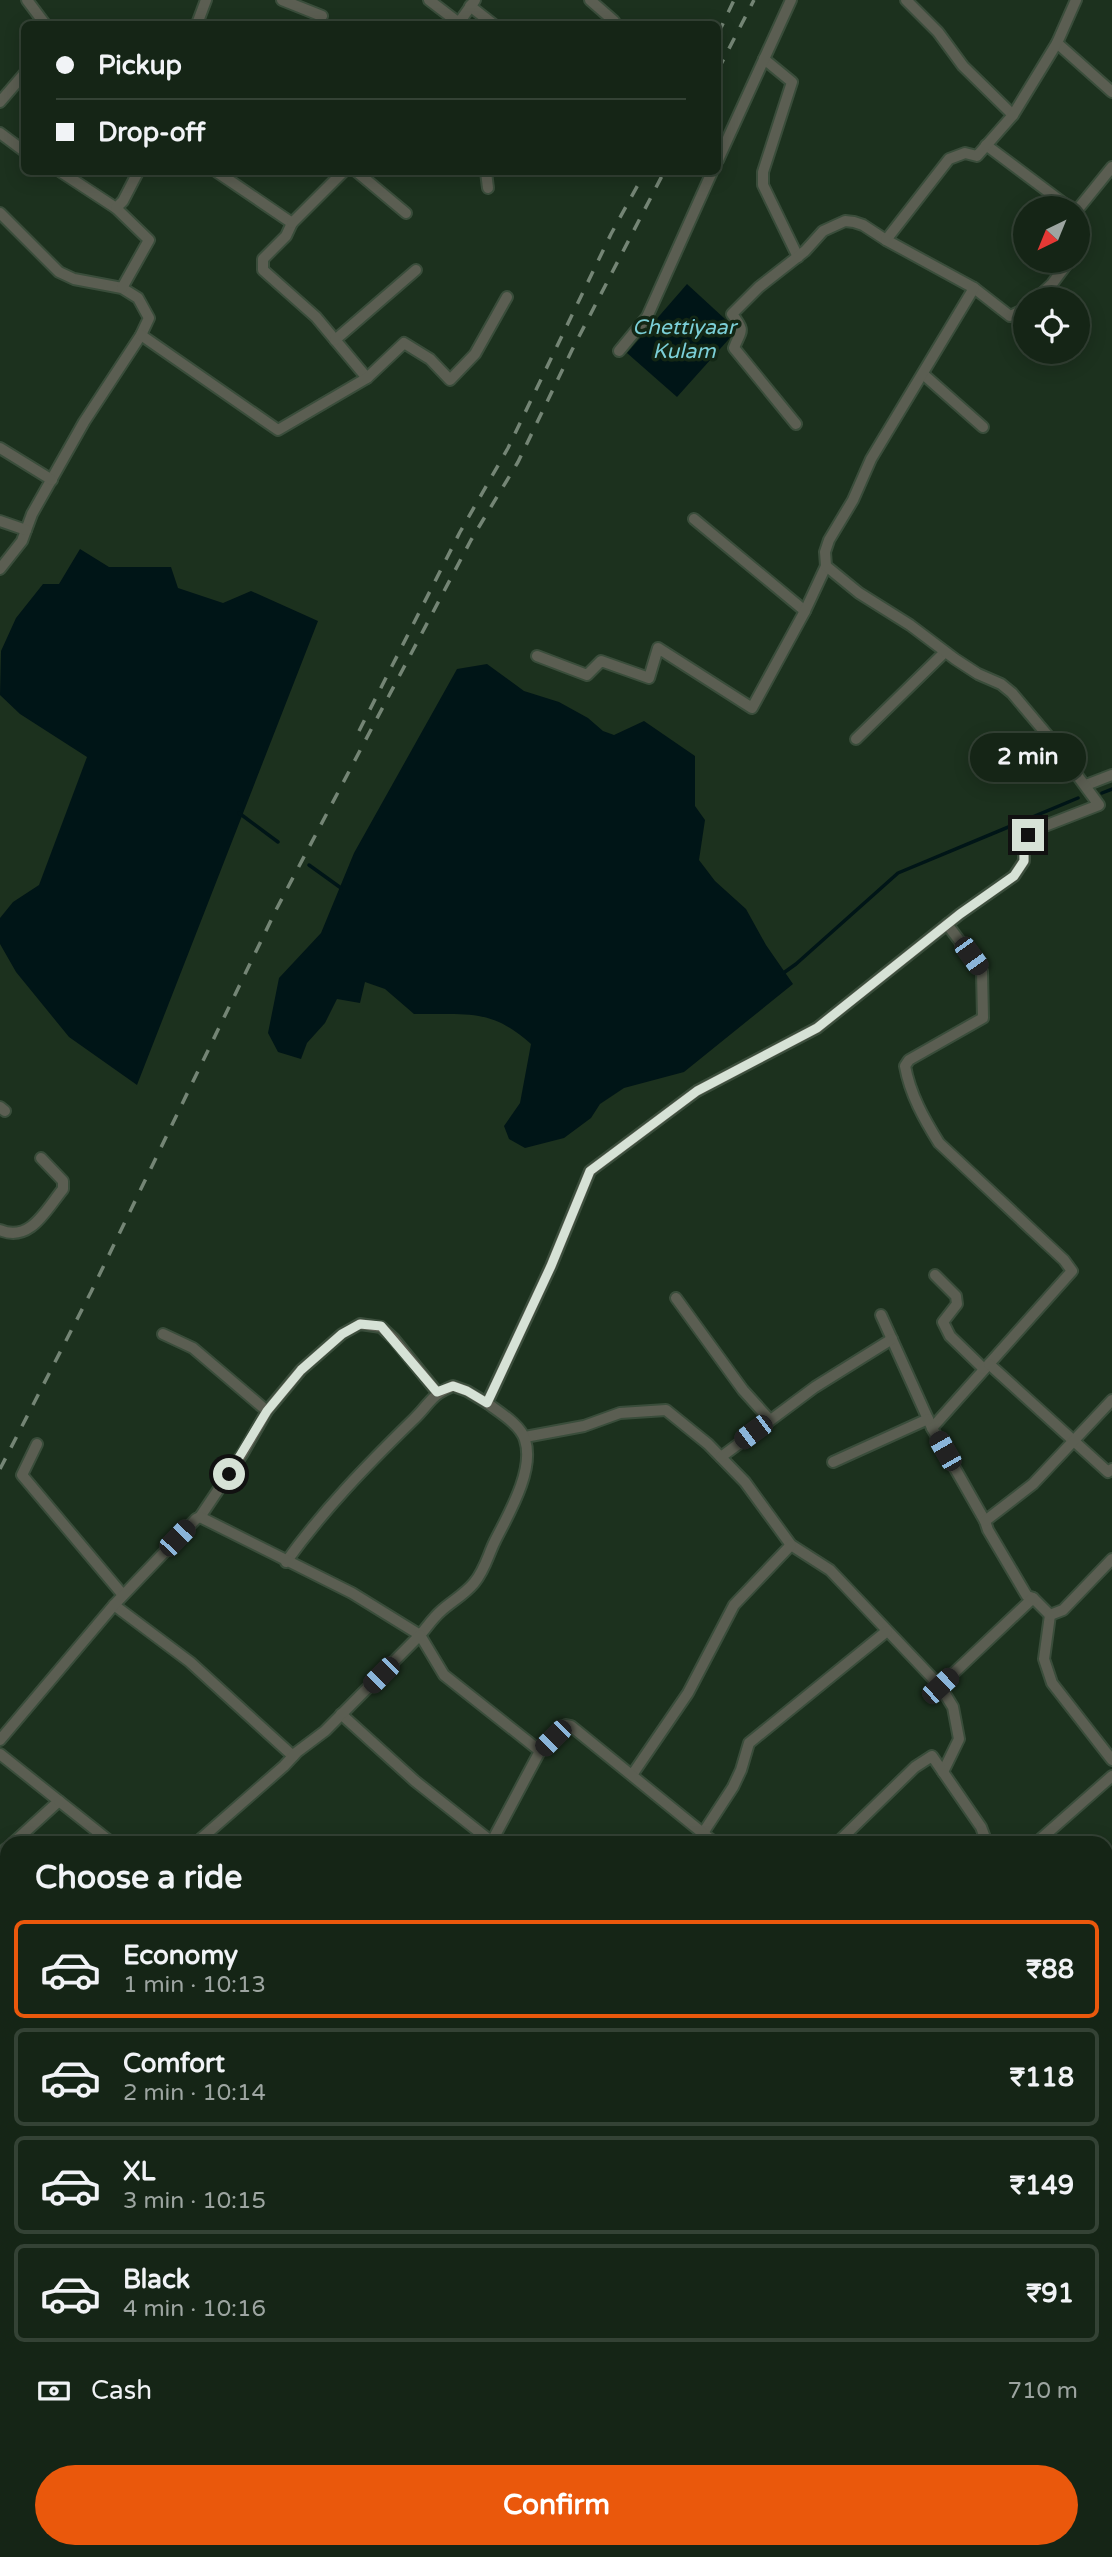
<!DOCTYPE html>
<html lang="en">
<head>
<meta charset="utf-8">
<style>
  body { margin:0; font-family:"Varela Round",sans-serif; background:#223123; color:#f1f3f6; height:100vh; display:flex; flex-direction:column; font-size:26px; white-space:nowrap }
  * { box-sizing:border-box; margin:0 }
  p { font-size:23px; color:#9da5a1 }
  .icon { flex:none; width:38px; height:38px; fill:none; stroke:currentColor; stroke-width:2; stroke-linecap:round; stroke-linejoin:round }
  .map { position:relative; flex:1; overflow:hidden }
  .panel { position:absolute; left:0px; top:1836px; width:1113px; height:723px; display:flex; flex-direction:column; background:#152516; border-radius:21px 21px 0 0; box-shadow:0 4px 18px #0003,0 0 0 2px #344235 }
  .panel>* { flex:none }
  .guide { position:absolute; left:21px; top:21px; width:700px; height:154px; border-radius:10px; box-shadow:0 4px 18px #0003,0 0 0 2px #344235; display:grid; align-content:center; height:154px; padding:0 35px; background:#152516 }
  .needle { width:46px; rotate:223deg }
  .fabs { position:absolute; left:1013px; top:196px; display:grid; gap:14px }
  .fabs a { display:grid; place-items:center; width:77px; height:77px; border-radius:50%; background:#152516; box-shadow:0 4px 18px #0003,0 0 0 2px #344235; font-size:35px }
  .end { position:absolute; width:32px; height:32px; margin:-16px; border:9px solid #d6e2d6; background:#111; box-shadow:0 0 0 4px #111 }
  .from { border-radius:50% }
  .bubble { position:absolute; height:49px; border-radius:24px; background:#152516; box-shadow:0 4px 18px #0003,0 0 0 2px #344235; font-size:23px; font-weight:700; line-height:49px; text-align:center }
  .car { position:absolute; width:21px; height:42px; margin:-21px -10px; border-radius:9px; box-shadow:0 0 5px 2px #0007; background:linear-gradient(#222 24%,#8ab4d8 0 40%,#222 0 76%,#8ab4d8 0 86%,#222 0) }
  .guide b { display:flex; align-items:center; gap:24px; height:66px; font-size:26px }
  .guide b+b { border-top:2px solid #344235 }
  .guide i { width:18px; height:18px; background:#f1f3f6 }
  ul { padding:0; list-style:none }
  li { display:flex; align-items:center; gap:21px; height:98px; margin:0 14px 10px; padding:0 21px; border:4px solid #344235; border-radius:10px }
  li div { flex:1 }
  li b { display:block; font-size:26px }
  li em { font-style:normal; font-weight:700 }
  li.active { border-color:#ea580c }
  li>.icon { width:63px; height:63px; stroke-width:1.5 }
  h2 { padding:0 35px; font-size:32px; line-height:84px }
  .pay { display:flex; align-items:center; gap:18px; height:77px; padding:0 35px; font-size:26px }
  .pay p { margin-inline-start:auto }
  .button { display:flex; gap:14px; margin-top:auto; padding:14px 35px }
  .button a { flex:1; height:80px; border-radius:42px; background:#ea580c; color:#fff; font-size:28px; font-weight:700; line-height:80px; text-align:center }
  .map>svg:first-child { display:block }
  .water { fill:#001517 }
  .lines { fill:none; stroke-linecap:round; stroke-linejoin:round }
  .stream { stroke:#001517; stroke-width:3.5 }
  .minor-casing { stroke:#3a4d3b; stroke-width:14 }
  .minor { stroke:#5b5e52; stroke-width:10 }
  .rail { stroke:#748575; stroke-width:3.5; stroke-dasharray:12 12; stroke-linecap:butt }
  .route { stroke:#d6e2d6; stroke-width:9 }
  .labels { text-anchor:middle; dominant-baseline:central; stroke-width:7; stroke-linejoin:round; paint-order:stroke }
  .water-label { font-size:21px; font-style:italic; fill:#7bcfd7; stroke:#132715 }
</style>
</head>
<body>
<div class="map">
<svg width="1112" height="2557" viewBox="0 0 1112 2557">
  <rect width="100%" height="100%" fill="#1c311e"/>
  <g class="water">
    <path d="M687 284 737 330 677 397 627 353Z"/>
    <path d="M80 549 109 567H171L178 588 223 603 251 591 318 621 137 1085 69 1037 16 972 0 944V918L13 902 39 885 87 757 20 714 0 695 1 651 16 618 43 584H59Z"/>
    <path d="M487 664 524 691 559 702 588 718 603 731 614 735 644 721 695 756V806L705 820 699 860 715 881 746 909 766 945 793 984 684 1072 624 1088 600 1104 591 1118 564 1138 525 1148 509 1139 504 1126 520 1103 531 1044C490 1007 465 1015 414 1014L385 989 365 982 360 1003 337 999 325 1023 307 1043 301 1059 278 1052 268 1033 279 978 321 933 354 853 457 669Z"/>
  </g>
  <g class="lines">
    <g class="stream">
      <path d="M1102 793 1112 789"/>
      <path d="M239 813 278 842"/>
      <path d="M309 865 341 888"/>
      <path d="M782 974 796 964 898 873 1078 798"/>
    </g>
    <defs>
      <g id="minor">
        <path d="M27 0 45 24"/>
        <path d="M282 0 322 16"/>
        <path d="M429 0 459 23"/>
        <path d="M590 0 614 21"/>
        <path d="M906 0 938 32 963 66 1013 115"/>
        <path d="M470 6 493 24"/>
        <path d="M197 24 206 0"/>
        <path d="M458 24 475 0"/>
        <path d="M1057 43 1112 92"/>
        <path d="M764 59 792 82 763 172V185L798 257"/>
        <path d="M0 102 24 74"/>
        <path d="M0 133 24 151"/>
        <path d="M986 145 1070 208"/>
        <path d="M718 160 791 0"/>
        <path d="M61 172 116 208"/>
        <path d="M217 172 292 223 286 236 263 259V270L316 317 367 378"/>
        <path d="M357 172 406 213"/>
        <path d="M486 172 488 188"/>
        <path d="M1078 209 1112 167"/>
        <path d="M0 213 59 272 74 279 122 288 138 298 149 318 141 335 84 422 32 514 22 541 0 569"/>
        <path d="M292 223 343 172"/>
        <path d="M122 288 149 240 116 208 123 201 138 172"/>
        <path d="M974 288 1010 316 1026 309"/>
        <path d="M1036 299 1052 284 1069 261"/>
        <path d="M141 335 278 430 367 378 404 343 430 359 450 380 475 354 507 297"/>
        <path d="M335 340 416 270"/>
        <path d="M619 351 647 317 712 172"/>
        <path d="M923 374 983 427"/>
        <path d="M796 424 734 348C741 329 746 333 732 314L759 287 805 251 823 231 845 221 854 222 863 225 886 240"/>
        <path d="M0 448 52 480"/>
        <path d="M694 519 805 611"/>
        <path d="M0 521 26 530"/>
        <path d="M537 656 587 675 601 661 649 678 658 648 752 708 805 611 826 566"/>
        <path d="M856 739 945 652"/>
        <path d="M1086 785 1112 775"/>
        <path d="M947 924 982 971 983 1018 909 1060 905 1066C910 1094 924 1119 939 1143L1064 1260 1072 1271 932 1428 985 1521 988 1530 1027 1596 1033 1598"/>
        <path d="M0 1107 5 1111"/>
        <path d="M0 1230C30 1243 46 1210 63 1189V1181L41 1158"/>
        <path d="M935 1275 956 1296 957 1304 943 1322 950 1336 984 1369"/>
        <path d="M676 1298 743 1390 770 1420"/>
        <path d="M881 1315 932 1428"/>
        <path d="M163 1334 193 1348 267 1411"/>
        <path d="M989 1364 1108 1472 1112 1469"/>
        <path d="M525 1437 584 1426 620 1413 666 1410 708 1444 745 1482 791 1545 830 1570 940 1686 1033 1598 1050 1615"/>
        <path d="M37 1444 22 1475 123 1595"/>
        <path d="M721 1457 815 1387 892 1339"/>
        <path d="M833 1462 928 1419"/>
        <path d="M200 1517 243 1453 267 1411 301 1370 342 1334 360 1324 381 1327 394 1339 437 1392"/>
        <path d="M985 1521 1033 1484 1112 1400"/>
        <path d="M286 1562C324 1509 367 1465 413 1420 430 1404 430 1395 453 1386L467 1391 487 1403"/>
        <path d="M114 1605 190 1662 293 1756"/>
        <path d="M1050 1615 1044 1659 1052 1683 1112 1760"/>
        <path d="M1050 1615 1063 1610 1112 1559"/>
        <path d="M940 1686 953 1707 959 1739 943 1772"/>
        <path d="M341 1714 415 1781 492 1842"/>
        <path d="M0 1740 114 1605 196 1519 200 1517 352 1593 420 1635C427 1627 433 1618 441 1611 452 1601 464 1595 474 1583 485 1570 488 1555 495 1541 508 1515 535 1470 525 1440 521 1425 499 1412 487 1403L551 1266 590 1171 697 1091 817 1028 960 914 1014 876 1024 861V847L1028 835 1037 829 1099 805 1049 737 1012 693 1001 684 978 674 955 659 910 625 859 593 826 566 825 552 829 540 853 500 871 459 974 288 886 240 949 159 965 153 977 156 1013 115 1057 43 1076 0"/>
        <path d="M0 1754 59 1801 13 1843"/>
        <path d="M632 1775 688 1693 734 1605 791 1545"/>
        <path d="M59 1801 112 1843"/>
        <path d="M703 1833 733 1787 741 1770 749 1743 887 1631"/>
        <path d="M196 1843 284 1766 297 1752 325 1731 420 1635 444 1675 540 1751"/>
        <path d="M491 1843 540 1751 566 1725 571 1726 715 1843"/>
        <path d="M837 1843 915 1767 932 1756 981 1827 987 1843"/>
        <path d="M1036 1843 1112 1776"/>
        <path d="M0 1854 7 1848"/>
        <path d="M1106 1908 1112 1900"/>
        <path d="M0 1990 7 1980"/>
        <path d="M0 2070 7 2075"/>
        <path d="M1106 2186 1112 2183"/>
        <path d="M0 2293 7 2286"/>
        <path d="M1106 2310 1112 2314"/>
        <path d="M1106 2332 1112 2324"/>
        <path d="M0 2342 7 2350"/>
        <path d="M0 2460 7 2445"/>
        <path d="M1106 2467 1112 2460"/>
        <path d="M0 2498 7 2499"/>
        <path d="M372 2552 375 2557"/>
        <path d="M701 2552 708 2557"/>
        <path d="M904 2552 909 2557"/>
        <path d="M22 2557 27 2552"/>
        <path d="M162 2557 163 2552"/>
        <path d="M313 2557 319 2552"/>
        <path d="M569 2557 574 2552"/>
        <path d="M635 2557 639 2552"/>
        <path d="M810 2557 815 2552"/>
        <path d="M885 2557 889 2552"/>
      </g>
    </defs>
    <use href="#minor" class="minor-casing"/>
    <use href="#minor" class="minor"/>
    <g class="rail">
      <path d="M718 34 734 0"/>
      <path d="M718 70 754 0"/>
      <path d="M359 731 460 532 508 448 611 234 645 172"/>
      <path d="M0 1469 91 1292 277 908 471 540 518 462 572 350 664 172"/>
    </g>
  </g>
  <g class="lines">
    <path class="route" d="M229 1474 267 1411 301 1370 342 1334 360 1324 381 1326 437 1392 453 1386 467 1391 487 1403 551 1266 590 1171 697 1091 817 1028 960 914 1014 876 1024 861V847L1028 835"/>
  </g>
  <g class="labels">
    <g class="water-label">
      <text x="684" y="327">Chettiyaar<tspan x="684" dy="24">Kulam</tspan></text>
    </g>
  </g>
</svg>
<div class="fabs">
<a><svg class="needle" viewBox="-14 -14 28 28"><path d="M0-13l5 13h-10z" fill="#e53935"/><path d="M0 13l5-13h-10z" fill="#9da5a1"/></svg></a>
<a><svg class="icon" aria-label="locate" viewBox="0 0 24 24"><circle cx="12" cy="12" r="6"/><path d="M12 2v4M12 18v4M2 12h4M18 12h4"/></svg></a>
</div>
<i class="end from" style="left:229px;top:1474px"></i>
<i class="end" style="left:1028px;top:835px"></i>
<div class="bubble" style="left:970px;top:733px;width:116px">2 min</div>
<i class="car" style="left:971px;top:956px;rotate:144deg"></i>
<i class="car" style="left:753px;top:1432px;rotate:233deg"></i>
<i class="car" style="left:945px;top:1451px;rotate:330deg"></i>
<i class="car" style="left:177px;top:1538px;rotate:44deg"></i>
<i class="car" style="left:381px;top:1675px;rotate:225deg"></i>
<i class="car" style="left:940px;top:1686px;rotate:47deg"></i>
<i class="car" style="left:553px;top:1738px;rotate:225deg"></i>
<div class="guide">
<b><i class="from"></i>Pickup</b>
<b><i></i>Drop-off</b>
</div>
<section class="panel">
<h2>Choose a ride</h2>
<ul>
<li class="active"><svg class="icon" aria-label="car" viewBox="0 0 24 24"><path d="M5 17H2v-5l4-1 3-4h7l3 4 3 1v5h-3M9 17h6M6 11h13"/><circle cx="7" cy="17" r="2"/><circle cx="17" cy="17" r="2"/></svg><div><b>Economy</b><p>1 min · 10:13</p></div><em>₹88</em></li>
<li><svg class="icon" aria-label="car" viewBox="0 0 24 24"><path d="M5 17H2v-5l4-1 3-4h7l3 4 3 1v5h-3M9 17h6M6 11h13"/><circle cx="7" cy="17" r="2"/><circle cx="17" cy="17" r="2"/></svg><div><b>Comfort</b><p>2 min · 10:14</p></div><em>₹118</em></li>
<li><svg class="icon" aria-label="car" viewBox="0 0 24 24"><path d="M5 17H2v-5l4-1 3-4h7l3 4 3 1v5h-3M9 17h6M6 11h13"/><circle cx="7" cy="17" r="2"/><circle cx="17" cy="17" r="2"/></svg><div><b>XL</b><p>3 min · 10:15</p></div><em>₹149</em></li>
<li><svg class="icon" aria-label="car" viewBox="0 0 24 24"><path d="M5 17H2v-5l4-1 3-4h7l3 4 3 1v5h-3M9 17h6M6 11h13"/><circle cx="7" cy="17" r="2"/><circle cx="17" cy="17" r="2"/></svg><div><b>Black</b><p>4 min · 10:16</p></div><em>₹91</em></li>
</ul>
<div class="pay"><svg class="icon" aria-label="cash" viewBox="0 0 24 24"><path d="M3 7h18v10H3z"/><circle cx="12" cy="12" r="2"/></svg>Cash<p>710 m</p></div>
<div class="button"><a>Confirm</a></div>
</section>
</div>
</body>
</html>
